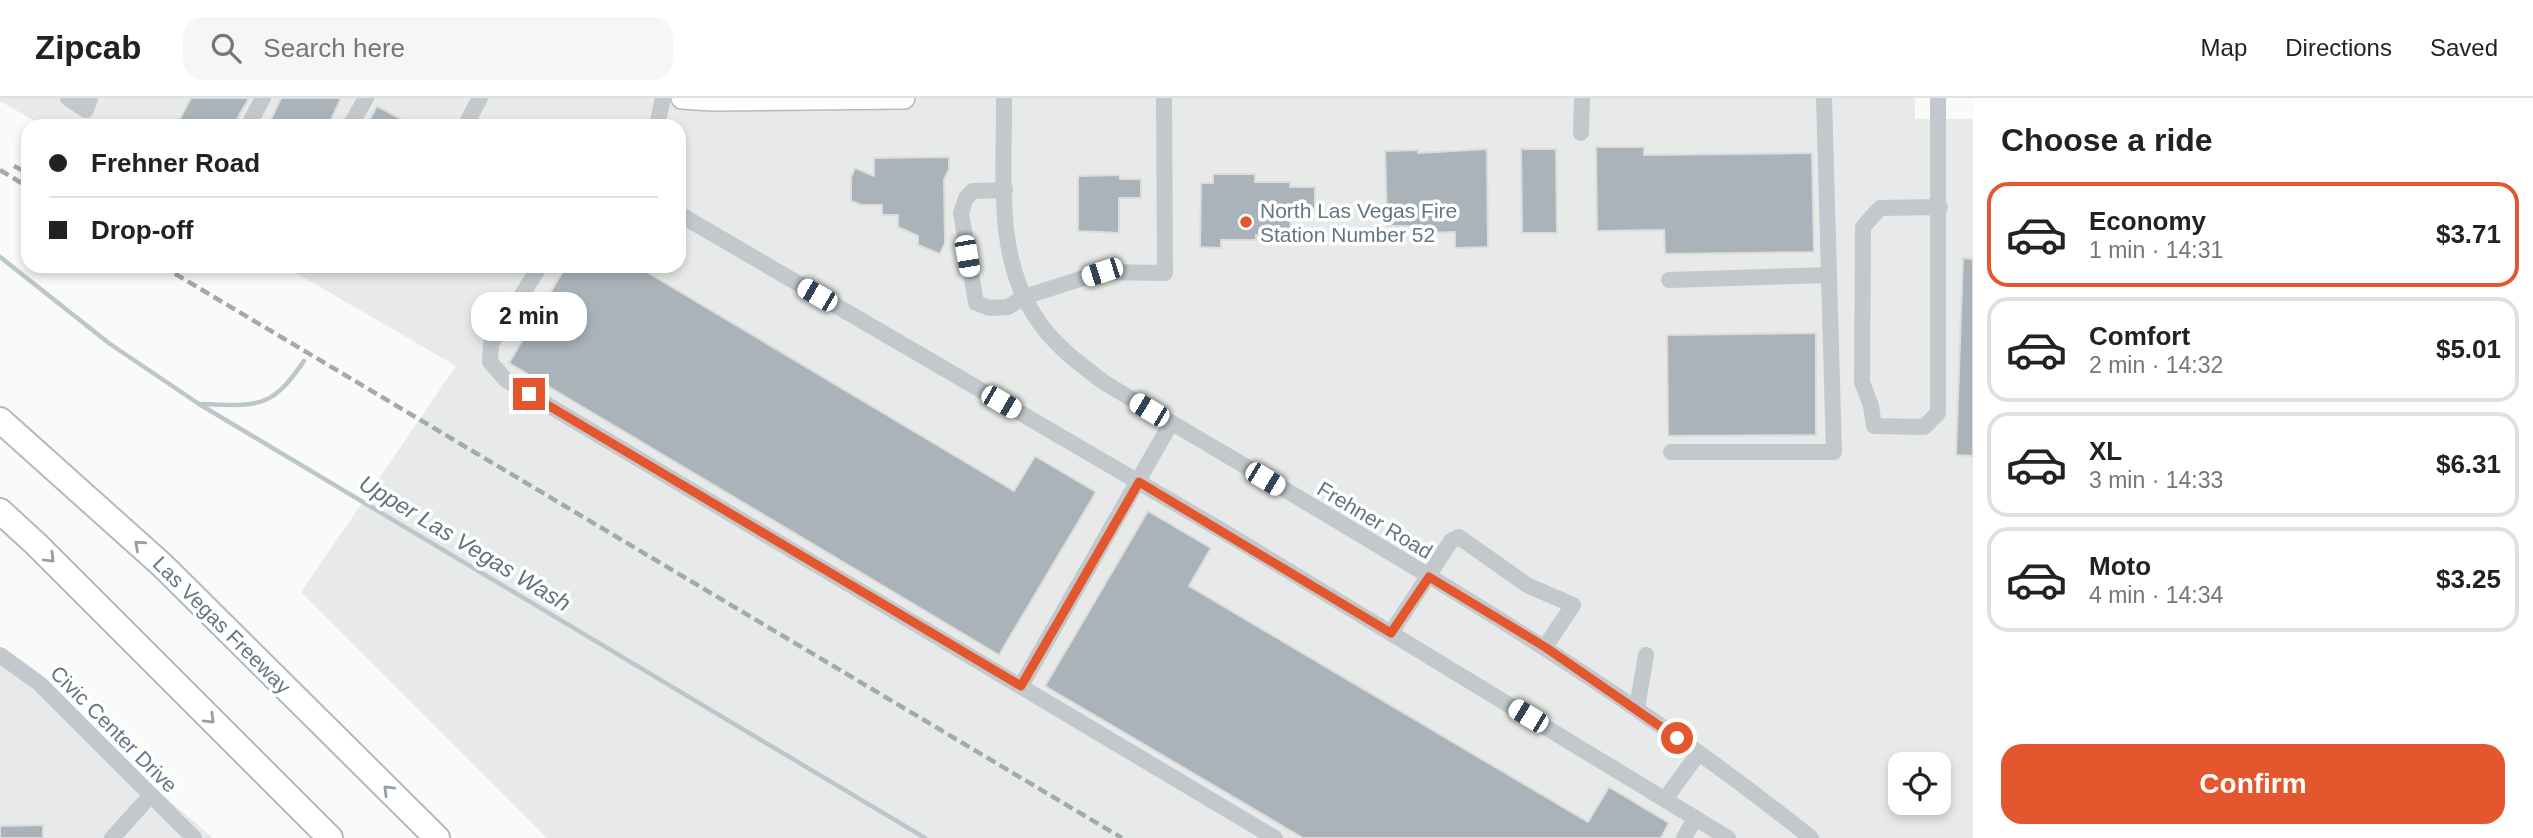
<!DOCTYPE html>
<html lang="en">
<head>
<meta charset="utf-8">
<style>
  body { margin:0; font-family:Arial,sans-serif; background:#f6f6f6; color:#222; height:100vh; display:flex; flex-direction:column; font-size:26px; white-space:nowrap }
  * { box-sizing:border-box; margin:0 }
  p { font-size:23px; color:#767676 }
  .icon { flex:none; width:38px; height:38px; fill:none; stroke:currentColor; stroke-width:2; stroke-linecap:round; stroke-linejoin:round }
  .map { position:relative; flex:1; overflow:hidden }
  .panel { display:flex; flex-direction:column; background:#fff; width:560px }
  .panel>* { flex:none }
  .top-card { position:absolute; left:21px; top:21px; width:665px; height:154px; border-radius:21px; box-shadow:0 4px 10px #0003; display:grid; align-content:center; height:154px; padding:0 28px; background:#fff }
  .tools { position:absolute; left:1888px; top:654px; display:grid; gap:14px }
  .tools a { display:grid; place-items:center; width:63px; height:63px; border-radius:14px; background:#fff; box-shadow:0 4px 10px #0003; font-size:35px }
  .end { position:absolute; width:32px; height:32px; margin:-16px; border:9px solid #e4572e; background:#fff; box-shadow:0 0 0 4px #fff }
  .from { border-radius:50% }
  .bubble { position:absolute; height:49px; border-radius:21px; background:#fff; box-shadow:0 4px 10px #0003; font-size:23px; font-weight:600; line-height:49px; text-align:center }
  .car { position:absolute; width:21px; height:42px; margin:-21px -10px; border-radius:9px; box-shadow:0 0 5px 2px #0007; background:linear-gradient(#fff 24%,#345 0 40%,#fff 0 76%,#345 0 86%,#fff 0) }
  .top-card b { display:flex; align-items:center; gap:24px; height:66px; font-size:26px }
  .top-card b+b { border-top:2px solid #e0e0e0 }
  .top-card i { width:18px; height:18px; background:#222 }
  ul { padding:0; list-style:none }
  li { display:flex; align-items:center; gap:21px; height:105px; margin:0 14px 10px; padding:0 14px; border:4px solid #e0e0e0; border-radius:21px }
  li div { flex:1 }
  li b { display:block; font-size:26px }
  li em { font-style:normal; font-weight:600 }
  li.selected { border-color:#e4572e }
  li>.icon { width:63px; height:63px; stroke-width:1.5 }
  h2 { padding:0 28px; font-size:32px; line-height:84px }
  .action { display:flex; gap:14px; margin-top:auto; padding:14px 28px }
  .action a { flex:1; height:80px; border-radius:21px; background:#e4572e; color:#fff; font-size:28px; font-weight:600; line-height:80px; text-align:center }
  header { display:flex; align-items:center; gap:42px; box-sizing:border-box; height:98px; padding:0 35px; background:#fff; border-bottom:2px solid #e0e0e0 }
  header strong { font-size:33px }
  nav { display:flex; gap:38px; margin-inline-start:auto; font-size:24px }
  .search { width:490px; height:63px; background:#f6f6f6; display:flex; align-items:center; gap:18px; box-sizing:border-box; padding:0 24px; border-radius:21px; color:#767676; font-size:26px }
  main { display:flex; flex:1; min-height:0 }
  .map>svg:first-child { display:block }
  .built { fill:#e8e9e9; fill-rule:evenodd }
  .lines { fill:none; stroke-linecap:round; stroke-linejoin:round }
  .stream { stroke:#bbc7cb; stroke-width:4.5 }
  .building { fill:#aab3b9; stroke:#dcdcda; stroke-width:2 }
  .major-casing { stroke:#b5babe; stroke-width:24 }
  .highway-casing { stroke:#b4b9bd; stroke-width:28 }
  .minor { stroke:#c3c8cc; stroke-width:16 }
  .major { stroke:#fff; stroke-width:21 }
  .highway { stroke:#fff; stroke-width:24 }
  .rail { stroke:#a2aab0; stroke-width:4.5; stroke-dasharray:10 5; stroke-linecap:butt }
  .oneway { stroke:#939fa8 }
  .route { stroke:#e4572e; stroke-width:9 }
  .poi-dot { fill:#e4572e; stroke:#fff; stroke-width:2.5 }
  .labels { text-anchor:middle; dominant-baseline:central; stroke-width:7; stroke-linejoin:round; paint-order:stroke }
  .poi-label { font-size:21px; fill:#657683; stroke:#fff; text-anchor:start }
  .street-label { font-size:21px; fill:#657683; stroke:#fff }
  .water-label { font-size:23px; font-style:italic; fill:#60757c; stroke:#fff }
</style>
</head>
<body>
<header>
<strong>Zipcab</strong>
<div class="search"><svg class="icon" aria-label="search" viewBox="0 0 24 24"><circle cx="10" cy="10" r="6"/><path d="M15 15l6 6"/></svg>Search here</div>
<nav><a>Map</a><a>Directions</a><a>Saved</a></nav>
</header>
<main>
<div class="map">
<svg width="1973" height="740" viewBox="0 0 1973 740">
  <rect width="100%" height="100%" fill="#fafaf8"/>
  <g class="built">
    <path d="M0 0H1915V21H1973V740H547L301 494 456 268 284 168H679V28H43L0 3ZM1900 667H1939V705H1900Z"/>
    <path d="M0 557 213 740H0Z"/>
  </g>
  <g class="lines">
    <g class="stream">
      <path d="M0 159 110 246 199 306 925 740"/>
      <path d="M199 306C220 306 246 310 265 302 282 295 294 277 304 263"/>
    </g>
  </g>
  <g class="building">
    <path d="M191 0H249L233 28H176Z"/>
    <path d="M281 0H341L328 28H268Z"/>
    <path d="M377 8 414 28H366Z"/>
    <path d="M1596 49H1644V57L1812 55 1814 154 1665 156 1664 132 1597 133Z"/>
    <path d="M1487 51 1488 149 1455 150V134L1424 135 1423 128H1387L1385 53 1418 52V55Z"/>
    <path d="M1521 51H1556L1557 135H1522Z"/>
    <path d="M949 59V71L944 82 945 145 940 156 918 147V138L898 129V117H882V107H861L851 103V80L855 70 874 78V60Z"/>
    <path d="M1213 76H1255V84H1290V89H1315V111H1291L1290 137H1256V142H1221V150L1200 149 1201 85H1213Z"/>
    <path d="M1120 77V81H1141V100H1119V135L1078 133V78Z"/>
    <path d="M1963 160 1973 161V358L1956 357Z"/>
    <path d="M566 168H648L645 173 1014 393 1035 358 1096 394 999 557 509 265Z"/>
    <path d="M1816 235V337L1668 338 1667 237Z"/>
    <path d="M1148 413 1211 450 1189 488 1588 724 1609 689 1669 725 1661 740H1303L1045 588Z"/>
    <path d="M43 727V740H0V728Z"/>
  </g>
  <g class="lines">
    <defs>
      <path id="major" d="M682 0 712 2 904 0"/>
      <g id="highway">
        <path d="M0 322 162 467 437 740"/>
        <path d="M0 413 36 446 330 740"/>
      </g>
    </defs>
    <use href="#major" class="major-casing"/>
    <use href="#highway" class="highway-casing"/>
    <g class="minor">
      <path d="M68 0 86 12 90 0"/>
      <path d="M1004 0C1005 69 994 154 1033 215 1051 245 1078 265 1105 285 1345 429 1592 564 1811 740"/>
      <path d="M1938 0V315L1924 329 1874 328 1871 308 1862 284 1863 129 1880 110 1940 109"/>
      <path d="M248 28 263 0"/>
      <path d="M350 28 366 0"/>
      <path d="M465 28 480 0"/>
      <path d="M657 28 663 0"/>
      <path d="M1581 35 1582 0"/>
      <path d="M1005 92 973 93 966 100 961 115 976 205 990 210 1008 209 1024 199 1102 174 1165 175 1164 0"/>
      <path d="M679 116 1226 435 1728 740"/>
      <path d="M540 168 491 246 490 264 506 282 1275 740"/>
      <path d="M1669 182 1829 177"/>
      <path d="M1671 354H1834L1824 0"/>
      <path d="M1391 535 1451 443 1459 439 1527 487 1573 507 1545 549"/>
      <path d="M0 557 40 586 194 740"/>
      <path d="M1021 588 1171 325"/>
      <path d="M1637 610 1646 557"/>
      <path d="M1665 701 1698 656"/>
      <path d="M112 740 151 697"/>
      <path d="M1684 740 1695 720"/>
    </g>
    <use href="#major" class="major"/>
    <use href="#highway" class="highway"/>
    <g class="rail">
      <path d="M14 68 28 75"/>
      <path d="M0 72 28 89"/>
      <path d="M162 168 1122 740"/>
    </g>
  </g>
  <defs><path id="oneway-chevron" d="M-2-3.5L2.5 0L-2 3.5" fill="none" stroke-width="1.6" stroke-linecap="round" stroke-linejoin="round" transform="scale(1.75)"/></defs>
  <g class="oneway">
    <use href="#oneway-chevron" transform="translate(139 447) rotate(-138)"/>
    <use href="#oneway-chevron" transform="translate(50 460) rotate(45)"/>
    <use href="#oneway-chevron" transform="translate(210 621) rotate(45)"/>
    <use href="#oneway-chevron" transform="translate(388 692) rotate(-135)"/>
  </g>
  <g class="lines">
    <path class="route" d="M529 296 1021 588 1139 384 1391 535 1429 479 1545 549 1677 640"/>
  </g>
  <circle class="poi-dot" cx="1246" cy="124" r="7"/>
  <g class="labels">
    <g class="poi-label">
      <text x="1260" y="112">North Las Vegas Fire<tspan x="1260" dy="24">Station Number 52</tspan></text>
    </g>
    <g class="street-label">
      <text transform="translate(1375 422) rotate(31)">Frehner Road</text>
      <text transform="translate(222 527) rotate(45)">Las Vegas Freeway</text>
      <text transform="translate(114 631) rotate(45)">Civic Center Drive</text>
    </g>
    <g class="water-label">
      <text transform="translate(465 445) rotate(31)">Upper Las Vegas Wash</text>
    </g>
  </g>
</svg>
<div class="tools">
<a><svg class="icon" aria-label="locate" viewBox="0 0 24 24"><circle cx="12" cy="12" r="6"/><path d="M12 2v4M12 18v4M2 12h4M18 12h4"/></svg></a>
</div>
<i class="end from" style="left:1677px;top:640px"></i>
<i class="end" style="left:529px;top:296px"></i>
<div class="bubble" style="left:471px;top:194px;width:116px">2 min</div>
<i class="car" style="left:967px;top:158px;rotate:170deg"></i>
<i class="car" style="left:1102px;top:174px;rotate:252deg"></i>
<i class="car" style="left:817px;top:197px;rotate:300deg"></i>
<i class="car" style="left:1001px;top:304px;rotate:120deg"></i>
<i class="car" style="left:1149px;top:312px;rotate:301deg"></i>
<i class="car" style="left:1265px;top:381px;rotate:121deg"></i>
<i class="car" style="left:1528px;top:618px;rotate:301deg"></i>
<div class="top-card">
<b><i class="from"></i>Frehner Road</b>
<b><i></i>Drop-off</b>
</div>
</div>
<section class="panel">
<h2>Choose a ride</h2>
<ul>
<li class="selected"><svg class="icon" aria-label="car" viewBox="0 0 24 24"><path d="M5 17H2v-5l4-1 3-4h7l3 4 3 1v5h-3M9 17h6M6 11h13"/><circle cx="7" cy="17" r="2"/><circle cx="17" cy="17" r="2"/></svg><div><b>Economy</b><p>1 min · 14:31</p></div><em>$3.71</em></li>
<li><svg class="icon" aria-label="car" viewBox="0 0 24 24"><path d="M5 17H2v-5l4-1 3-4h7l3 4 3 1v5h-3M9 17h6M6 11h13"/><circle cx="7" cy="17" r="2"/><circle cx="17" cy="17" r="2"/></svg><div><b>Comfort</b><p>2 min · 14:32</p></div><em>$5.01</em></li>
<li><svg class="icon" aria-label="car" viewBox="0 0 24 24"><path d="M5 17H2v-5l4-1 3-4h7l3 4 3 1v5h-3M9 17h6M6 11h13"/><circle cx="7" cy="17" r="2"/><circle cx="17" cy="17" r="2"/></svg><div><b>XL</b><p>3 min · 14:33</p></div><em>$6.31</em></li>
<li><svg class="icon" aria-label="car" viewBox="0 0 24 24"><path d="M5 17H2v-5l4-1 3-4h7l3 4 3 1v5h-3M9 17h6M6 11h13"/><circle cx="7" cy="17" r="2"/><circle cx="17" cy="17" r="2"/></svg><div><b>Moto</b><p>4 min · 14:34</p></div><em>$3.25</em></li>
</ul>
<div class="action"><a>Confirm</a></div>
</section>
</main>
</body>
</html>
